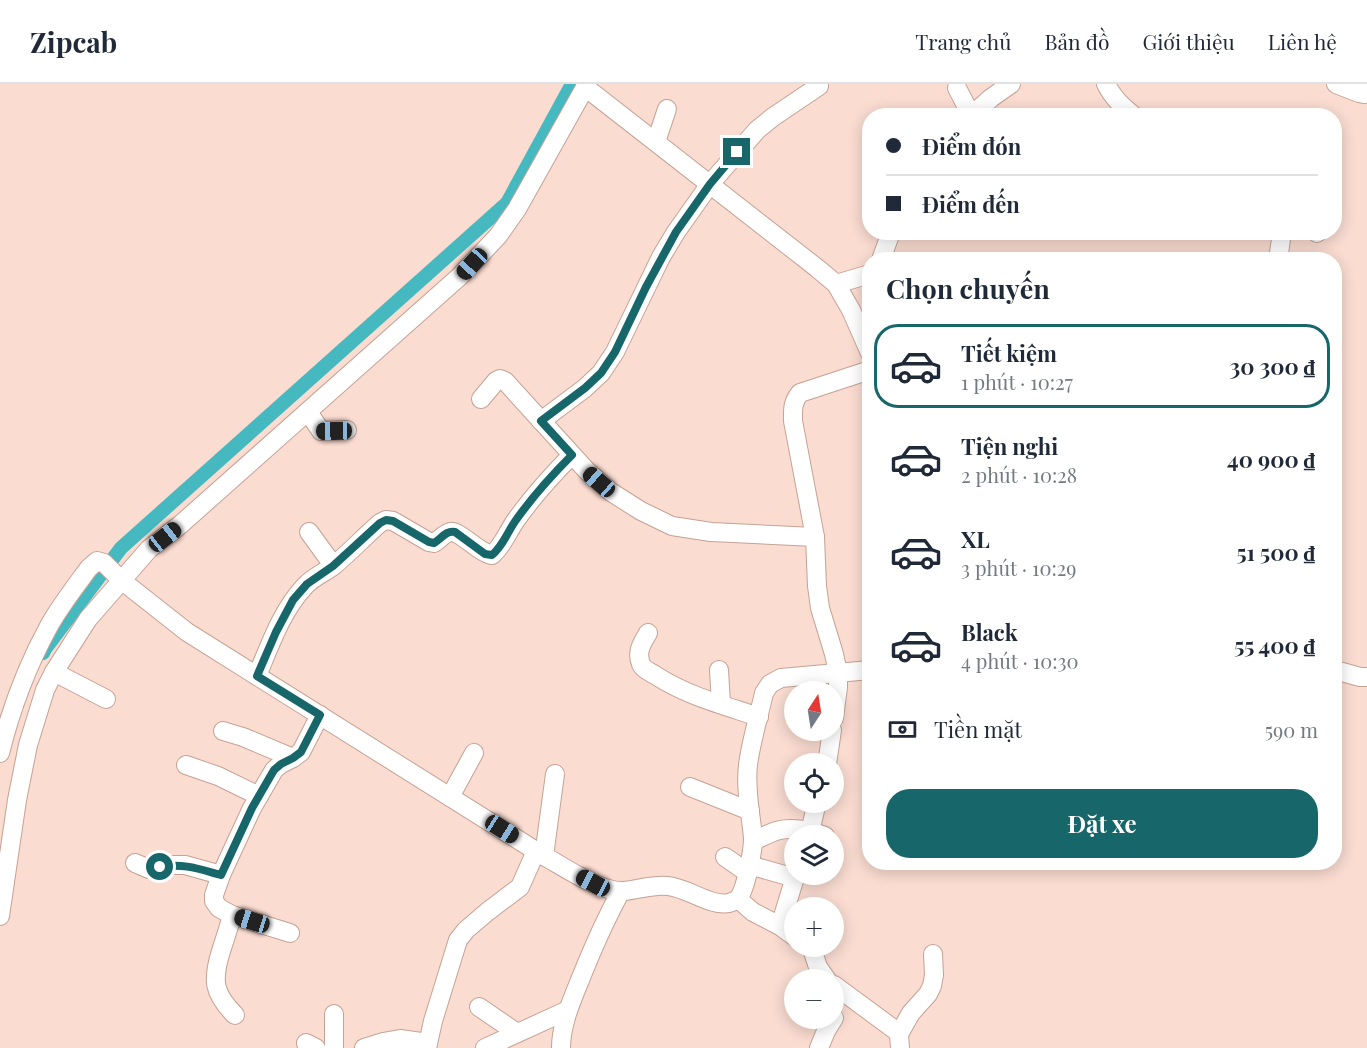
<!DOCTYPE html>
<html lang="vi">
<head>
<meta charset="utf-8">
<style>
  body { margin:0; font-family:"Playfair Display",serif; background:#f2f2f3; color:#1f2937; height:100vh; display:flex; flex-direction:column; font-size:22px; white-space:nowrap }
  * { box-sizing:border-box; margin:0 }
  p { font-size:20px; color:#747a83 }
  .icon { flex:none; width:33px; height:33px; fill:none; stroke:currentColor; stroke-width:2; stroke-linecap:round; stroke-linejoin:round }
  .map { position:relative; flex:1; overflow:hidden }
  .drawer { position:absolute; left:862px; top:168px; width:480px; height:618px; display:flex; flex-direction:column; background:#fff; border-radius:24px; box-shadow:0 3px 15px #0003 }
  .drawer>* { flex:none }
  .hud { position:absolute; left:862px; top:24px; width:480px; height:132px; border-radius:24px; box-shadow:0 3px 15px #0003; display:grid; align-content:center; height:132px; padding:0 24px; background:#fff }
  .needle { width:39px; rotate:12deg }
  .fabs { position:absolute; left:784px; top:597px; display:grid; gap:12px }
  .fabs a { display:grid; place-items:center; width:60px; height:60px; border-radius:50%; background:#fff; box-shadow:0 3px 15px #0003; font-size:30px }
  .end { position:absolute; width:27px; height:27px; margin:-14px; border:8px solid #17666a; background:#fff; box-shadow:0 0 0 3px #fff }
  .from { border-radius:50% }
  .car { position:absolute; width:18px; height:36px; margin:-18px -9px; border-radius:8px; box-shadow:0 0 4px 2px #0007; background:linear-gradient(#222 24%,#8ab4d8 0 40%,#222 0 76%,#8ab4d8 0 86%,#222 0) }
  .hud b { display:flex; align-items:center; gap:21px; height:57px; font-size:22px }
  .hud b+b { border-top:2px solid #e0e1e3 }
  .hud i { width:15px; height:15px; background:#1f2937 }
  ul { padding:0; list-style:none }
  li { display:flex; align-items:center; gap:18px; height:84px; margin:0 12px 9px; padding:0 12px; border:3px solid transparent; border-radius:24px }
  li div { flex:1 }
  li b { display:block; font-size:22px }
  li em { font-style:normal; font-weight:700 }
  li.current { border-color:#17666a }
  li>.icon { width:54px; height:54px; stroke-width:1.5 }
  h2 { padding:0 24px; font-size:27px; line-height:72px }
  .pay { display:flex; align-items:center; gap:15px; height:66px; padding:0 24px; font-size:22px }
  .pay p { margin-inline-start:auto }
  .primary-button { display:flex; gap:12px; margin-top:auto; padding:12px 24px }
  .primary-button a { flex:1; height:69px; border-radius:24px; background:#17666a; color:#fff; font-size:24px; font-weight:700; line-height:69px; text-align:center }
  header { display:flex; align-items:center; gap:36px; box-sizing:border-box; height:84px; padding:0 30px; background:#fff; border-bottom:2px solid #e0e1e3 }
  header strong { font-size:28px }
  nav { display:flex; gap:33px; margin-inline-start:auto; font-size:21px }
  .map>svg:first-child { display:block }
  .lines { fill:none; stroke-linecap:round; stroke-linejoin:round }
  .canal { stroke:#45b9bf; stroke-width:14 }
  .minor-casing { stroke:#c5a294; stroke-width:20 }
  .minor { stroke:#fff; stroke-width:18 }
  .route { stroke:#17666a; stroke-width:8 }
</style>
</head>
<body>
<header>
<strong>Zipcab</strong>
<nav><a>Trang chủ</a><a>Bản đồ</a><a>Giới thiệu</a><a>Liên hệ</a></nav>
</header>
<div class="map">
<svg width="1367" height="964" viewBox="0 0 1367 964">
  <rect width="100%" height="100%" fill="#fadcd1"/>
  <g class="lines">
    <path class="canal" d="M43 569 45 565 121 464 507 119 572 0"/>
    <defs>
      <g id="minor">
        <path d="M1106 0C1113 14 1122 22 1134 32"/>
        <path d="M1336 0 1359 9 1364 10 1367 2"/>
        <path d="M585 3 817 184 836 200 851 226 870 269"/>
        <path d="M957 4 971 31"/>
        <path d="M971 32 991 14 1011 0"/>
        <path d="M656 58 667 25"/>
        <path d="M1317 148V149"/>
        <path d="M881 176 891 148"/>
        <path d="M1278 176 1282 148"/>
        <path d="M836 200 870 190"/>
        <path d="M481 315 496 297 500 295 505 297 587 387 611 408 641 427 672 442 711 448 815 453"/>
        <path d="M308 328 321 347 347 346"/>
        <path d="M541 337 585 304 601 289 615 268 661 173 676 148 710 100 757 46 773 33 819 2"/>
        <path d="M309 448 333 481"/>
        <path d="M648 549C642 559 636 568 641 580 643 585 650 588 655 591 687 612 723 621 759 633"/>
        <path d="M719 586 721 620"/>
        <path d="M1335 586 1360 593H1367"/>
        <path d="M54 588 106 615"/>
        <path d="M257 592C270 561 282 526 305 502 312 494 323 489 332 483 349 469 364 453 380 439L386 436 393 437 429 458 434 459C439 456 445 449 450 448 459 446 479 469 492 471 503 462 508 447 516 436 533 412 552 391 572 371"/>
        <path d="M834 634 838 603V589L834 570 820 524 817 502 815 453 793 337C793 325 792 319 800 309L870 286"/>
        <path d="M223 647 243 653 293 674"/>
        <path d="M0 669C11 625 27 582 49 542 60 522 75 503 89 484L97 477 104 479 121 496 187 548 544 772C564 783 600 808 623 807 638 806 653 800 668 802 688 804 711 823 729 819 730 819 736 816 737 816 746 807 753 766 753 754 751 730 745 705 748 681 751 657 759 632 764 609L770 600 781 594 870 586"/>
        <path d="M827 680 832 646"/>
        <path d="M186 681 218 692 259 712"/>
        <path d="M690 703 750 727"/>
        <path d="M450 713 474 669"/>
        <path d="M809 752 817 718"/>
        <path d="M753 757C760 754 768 750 776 747 792 742 810 747 825 752"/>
        <path d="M544 772 555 690"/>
        <path d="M725 773 748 789"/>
        <path d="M135 779 149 785 174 781H185L221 791"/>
        <path d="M749 781 795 794"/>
        <path d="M738 815 753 828 780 842 795 853"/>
        <path d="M232 831C229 843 225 855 221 867 212 896 213 909 235 931"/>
        <path d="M0 832 17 716 28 661 45 606 54 588 88 535 149 465 180 441 459 193 498 152 517 125 587 0"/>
        <path d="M780 842 796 790"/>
        <path d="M290 849 232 831 219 824 214 817V811L221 791 252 724 274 686 281 680 293 674 301 668 320 631"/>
        <path d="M810 862 813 868 818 883 827 896"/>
        <path d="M834 901 895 946 899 950 900 964"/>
        <path d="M479 923 517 949"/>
        <path d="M899 950 911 929 928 910 932 902 934 891 933 870"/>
        <path d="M306 959 316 964"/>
        <path d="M334 964V930"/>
        <path d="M364 964 383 958 400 955 428 959"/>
        <path d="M427 964 433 937 458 856 466 846 487 828 520 803 536 767"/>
        <path d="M485 964 568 926"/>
        <path d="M561 964C561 941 571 918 580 896 592 866 605 836 621 807"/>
        <path d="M819 964 826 947 834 934"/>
      </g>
    </defs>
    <use href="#minor" class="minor-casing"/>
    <use href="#minor" class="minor"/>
  </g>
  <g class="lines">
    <path class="route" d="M160 783C183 779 199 785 221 791L252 724 274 686 281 680 293 674 301 668 320 631 257 592 276 548 293 516 307 500 333 482 380 439 386 436 393 437 429 458 434 459C441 455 446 446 455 448L485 470 492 471C503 462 508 447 516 436 533 412 552 391 572 371L541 337 585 304 601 289 615 268 646 203 676 148 710 100 737 68"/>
  </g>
</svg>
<div class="fabs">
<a><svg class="needle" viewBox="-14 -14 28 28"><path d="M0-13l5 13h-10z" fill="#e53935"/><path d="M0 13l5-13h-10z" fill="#747a83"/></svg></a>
<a><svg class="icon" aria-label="locate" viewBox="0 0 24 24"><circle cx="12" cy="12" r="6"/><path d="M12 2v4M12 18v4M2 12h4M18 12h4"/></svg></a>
<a><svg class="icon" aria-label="layers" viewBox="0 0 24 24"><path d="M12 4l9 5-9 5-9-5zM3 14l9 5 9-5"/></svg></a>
<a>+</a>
<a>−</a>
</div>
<i class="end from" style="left:160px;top:783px"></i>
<i class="end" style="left:737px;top:68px"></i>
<i class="car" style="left:472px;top:180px;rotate:223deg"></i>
<i class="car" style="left:334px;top:347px;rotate:269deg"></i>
<i class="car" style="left:599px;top:398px;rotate:311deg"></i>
<i class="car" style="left:165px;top:453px;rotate:52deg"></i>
<i class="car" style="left:502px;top:745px;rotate:122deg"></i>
<i class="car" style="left:593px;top:799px;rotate:298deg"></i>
<i class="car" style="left:252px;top:837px;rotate:287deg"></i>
<div class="hud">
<b><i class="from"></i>Điểm đón</b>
<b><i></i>Điểm đến</b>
</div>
<section class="drawer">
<h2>Chọn chuyến</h2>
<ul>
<li class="current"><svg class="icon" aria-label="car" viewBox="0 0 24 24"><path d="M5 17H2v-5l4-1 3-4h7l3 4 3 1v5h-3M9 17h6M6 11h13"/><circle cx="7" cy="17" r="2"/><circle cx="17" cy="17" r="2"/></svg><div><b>Tiết kiệm</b><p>1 phút · 10:27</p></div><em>30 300 ₫</em></li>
<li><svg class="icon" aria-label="car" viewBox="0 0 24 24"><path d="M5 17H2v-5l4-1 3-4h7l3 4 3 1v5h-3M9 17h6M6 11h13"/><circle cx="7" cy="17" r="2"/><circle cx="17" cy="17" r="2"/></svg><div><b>Tiện nghi</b><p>2 phút · 10:28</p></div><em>40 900 ₫</em></li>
<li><svg class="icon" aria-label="car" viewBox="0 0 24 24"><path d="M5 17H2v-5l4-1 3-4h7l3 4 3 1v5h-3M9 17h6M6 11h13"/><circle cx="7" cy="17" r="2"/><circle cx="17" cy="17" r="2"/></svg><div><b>XL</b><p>3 phút · 10:29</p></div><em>51 500 ₫</em></li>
<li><svg class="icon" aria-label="car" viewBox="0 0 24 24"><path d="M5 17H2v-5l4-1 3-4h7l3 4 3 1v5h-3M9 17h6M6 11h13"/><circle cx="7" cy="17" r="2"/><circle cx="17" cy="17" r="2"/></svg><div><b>Black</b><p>4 phút · 10:30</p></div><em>55 400 ₫</em></li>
</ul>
<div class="pay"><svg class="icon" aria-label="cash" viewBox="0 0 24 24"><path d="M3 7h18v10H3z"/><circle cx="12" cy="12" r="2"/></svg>Tiền mặt<p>590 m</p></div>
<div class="primary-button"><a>Đặt xe</a></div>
</section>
</div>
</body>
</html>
